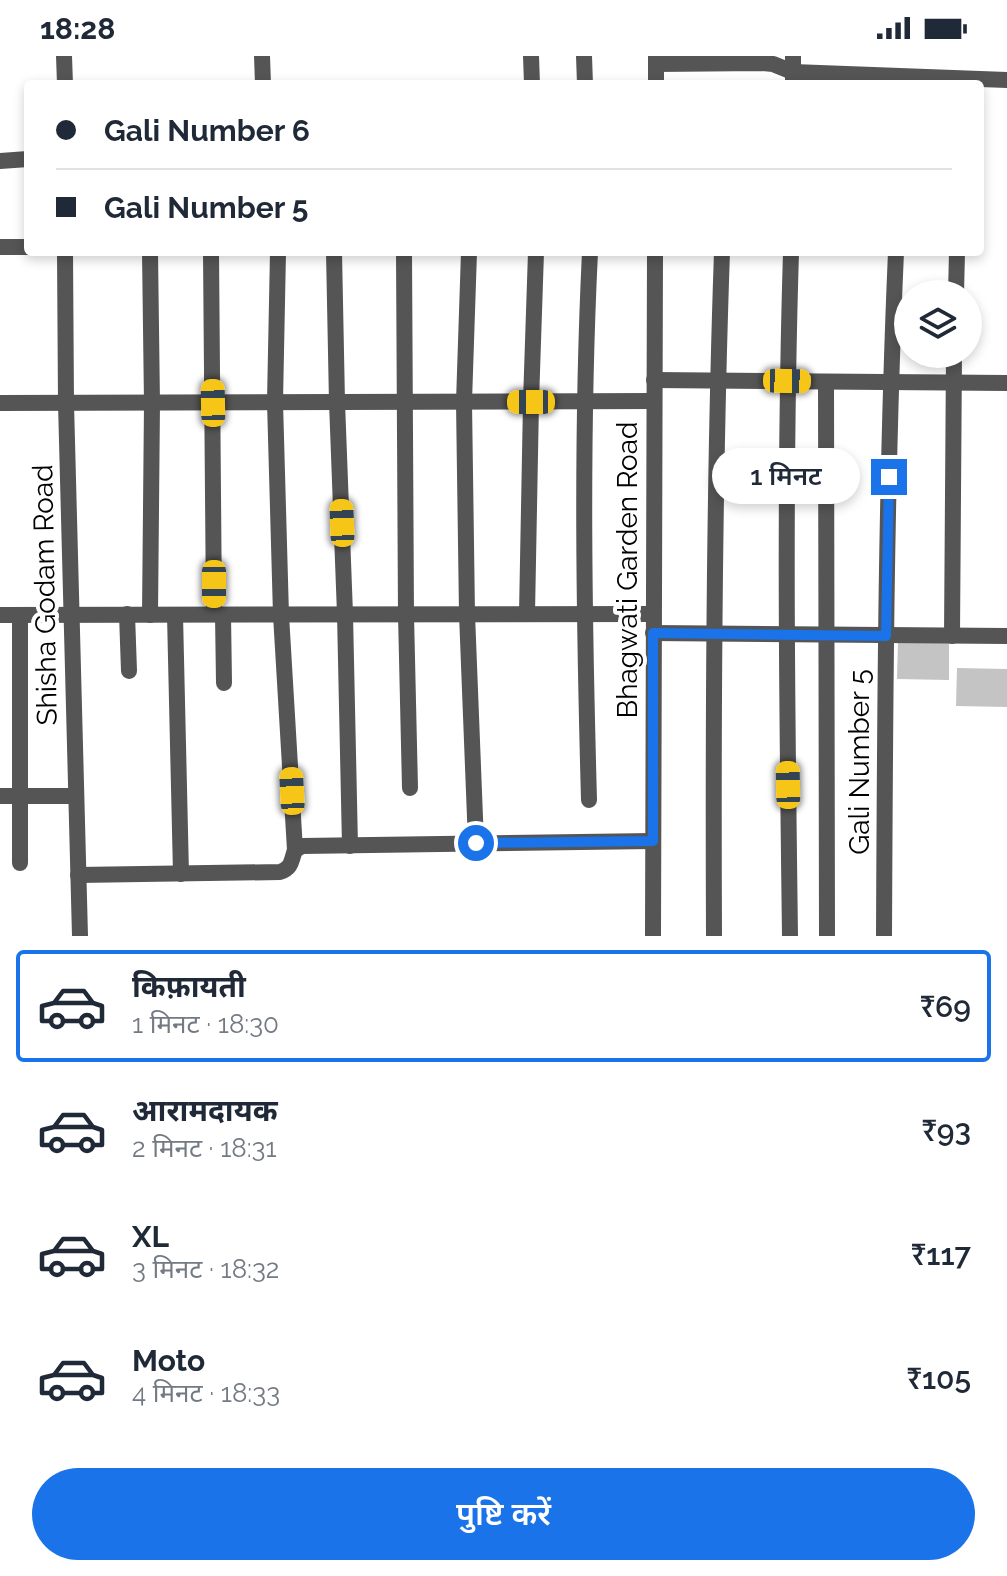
<!DOCTYPE html>
<html lang="hi">
<head>
<meta charset="utf-8">
<style>
  body { margin:0; font-family:Raleway,"Noto Sans Devanagari",sans-serif; background:#f2f2f3; color:#1f2937; height:100vh; display:flex; flex-direction:column; font-size:30px; white-space:nowrap }
  * { box-sizing:border-box; margin:0 }
  p { font-size:26px; color:#747a83 }
  .icon { flex:none; width:44px; height:44px; fill:none; stroke:currentColor; stroke-width:2; stroke-linecap:round; stroke-linejoin:round }
  .map { position:relative; height:880px; overflow:hidden }
  .side { display:flex; flex-direction:column; background:#fff; flex:1 }
  .side>* { flex:none }
  .hud { position:absolute; left:24px; top:24px; width:960px; height:176px; border-radius:8px; box-shadow:0 4px 12px #0003; display:grid; align-content:center; height:176px; padding:0 32px; background:#fff }
  .controls { position:absolute; left:894px; top:224px; display:grid; gap:16px }
  .controls a { display:grid; place-items:center; width:88px; height:88px; border-radius:50%; background:#fff; box-shadow:0 4px 12px #0003; font-size:40px }
  .end { position:absolute; width:36px; height:36px; margin:-18px; border:10px solid #1a73e8; background:#fff; box-shadow:0 0 0 4px #fff }
  .from { border-radius:50% }
  .bubble { position:absolute; height:56px; border-radius:28px; background:#fff; box-shadow:0 4px 12px #0003; font-size:26px; font-weight:600; line-height:56px; text-align:center }
  .car { position:absolute; width:24px; height:48px; margin:-24px -12px; border-radius:10px; box-shadow:0 0 6px 2px #0007; background:linear-gradient(#f5c518 24%,#345 0 40%,#f5c518 0 76%,#345 0 86%,#f5c518 0) }
  .hud b { display:flex; align-items:center; gap:28px; height:76px; font-size:30px }
  .hud b+b { border-top:2px solid #e0e1e3 }
  .hud i { width:20px; height:20px; background:#1f2937 }
  ul { padding:14px 0 0; list-style:none }
  li { display:flex; align-items:center; gap:24px; height:112px; margin:0 16px 12px; padding:0 16px; border:4px solid transparent; border-radius:8px }
  li div { flex:1 }
  li b { display:block; font-size:30px }
  li em { font-style:normal; font-weight:600 }
  li.current { border-color:#1a73e8 }
  li>.icon { width:72px; height:72px; stroke-width:1.5 }
  .primary-button { display:flex; gap:16px; margin-top:auto; padding:16px 32px }
  .primary-button a { flex:1; height:92px; border-radius:48px; background:#1a73e8; color:#fff; font-size:32px; font-weight:600; line-height:92px; text-align:center }
  .status { display:flex; justify-content:space-between; align-items:center; height:56px; padding:0 40px; background:#fff; direction:ltr }
  .status svg { height:22px; fill:currentColor }
  .map>svg:first-child { display:block }
  .building { fill:#c4c4c4 }
  .lines { fill:none; stroke-linecap:round; stroke-linejoin:round }
  .minor { stroke:#555; stroke-width:16 }
  .route { stroke:#1a73e8; stroke-width:10 }
  .labels { text-anchor:middle; dominant-baseline:central; stroke-width:8; stroke-linejoin:round; paint-order:stroke }
  .street-label { font-size:28px; fill:#000; stroke:#fff }
</style>
</head>
<body>
<div class="status"><b>18:28</b><svg viewBox="0 0 49 12"><path d="M0 12V9h3v3zM5 12V6h3v6zM10 12V3h3v9zM15 12V0h3v12zM26 1h20v11H26zM47 4h2v5h-2z"/></svg></div>
<div class="map">
<svg width="1007" height="880" viewBox="0 0 1007 880">
  <rect width="100%" height="100%" fill="#fff"/>
  <g class="building">
    <path d="M898 586 949 587V624L897 623Z"/>
    <path d="M957 612 1007 613V651L956 650Z"/>
  </g>
  <g class="lines">
    <g class="minor">
      <path d="M64 0 65 28"/>
      <path d="M262 0 263 28"/>
      <path d="M531 0 532 28"/>
      <path d="M584 0 585 28"/>
      <path d="M656 8 762 7 773 8 793 16 1007 24"/>
      <path d="M656 28V0"/>
      <path d="M793 28V0"/>
      <path d="M0 105 28 103"/>
      <path d="M0 191H28"/>
      <path d="M65 196 66 347 80 880"/>
      <path d="M150 196 152 347 150 559"/>
      <path d="M211 196 214 558"/>
      <path d="M334 196 337 346 345 558 350 790"/>
      <path d="M404 196 406 559 410 732"/>
      <path d="M469 196 464 346 467 558 476 787"/>
      <path d="M956 238 957 196"/>
      <path d="M654 324 1007 327"/>
      <path d="M826 326 827 880"/>
      <path d="M0 347 654 345"/>
      <path d="M127 558 129 615"/>
      <path d="M527 558 531 346 536 196"/>
      <path d="M0 559 653 558"/>
      <path d="M175 559 181 818"/>
      <path d="M223 559 224 627"/>
      <path d="M653 577 1007 580"/>
      <path d="M952 580 954 298"/>
      <path d="M0 740H76"/>
      <path d="M589 744C584 561 581 379 590 196"/>
      <path d="M295 794 302 790 653 785"/>
      <path d="M20 807V559"/>
      <path d="M78 819 280 816C292 812 291 805 295 794L281 559 275 346 278 196"/>
      <path d="M653 880 655 196"/>
      <path d="M714 880C713 652 714 424 722 196"/>
      <path d="M790 880C787 652 784 424 791 196"/>
      <path d="M884 880C885 652 886 424 896 196"/>
    </g>
  </g>
  <g class="lines">
    <path class="route" d="M476 787 653 785V577L886 580 889 421"/>
  </g>
  <g class="labels">
    <g class="street-label">
      <text transform="translate(627 514) rotate(-90)">Bhagwati Garden Road</text>
      <text transform="translate(45 539) rotate(-91)">Shisha Godam Road</text>
      <text transform="translate(859 706) rotate(-90)">Gali Number 5</text>
    </g>
  </g>
</svg>
<div class="controls">
<a><svg class="icon" aria-label="layers" viewBox="0 0 24 24"><path d="M12 4l9 5-9 5-9-5zM3 14l9 5 9-5"/></svg></a>
</div>
<i class="end from" style="left:476px;top:787px"></i>
<i class="end" style="left:889px;top:421px"></i>
<div class="bubble" style="left:712px;top:392px;width:148px">1 मिनट</div>
<i class="car" style="left:787px;top:325px;rotate:91deg"></i>
<i class="car" style="left:531px;top:346px;rotate:270deg"></i>
<i class="car" style="left:213px;top:347px;rotate:359deg"></i>
<i class="car" style="left:342px;top:467px;rotate:358deg"></i>
<i class="car" style="left:214px;top:528px;rotate:180deg"></i>
<i class="car" style="left:788px;top:729px;rotate:359deg"></i>
<i class="car" style="left:292px;top:735px;rotate:357deg"></i>
<div class="hud">
<b><i class="from"></i>Gali Number 6</b>
<b><i></i>Gali Number 5</b>
</div>
</div>
<section class="side">
<ul>
<li class="current"><svg class="icon" aria-label="car" viewBox="0 0 24 24"><path d="M5 17H2v-5l4-1 3-4h7l3 4 3 1v5h-3M9 17h6M6 11h13"/><circle cx="7" cy="17" r="2"/><circle cx="17" cy="17" r="2"/></svg><div><b>किफ़ायती</b><p>1 मिनट · 18:30</p></div><em>₹69</em></li>
<li><svg class="icon" aria-label="car" viewBox="0 0 24 24"><path d="M5 17H2v-5l4-1 3-4h7l3 4 3 1v5h-3M9 17h6M6 11h13"/><circle cx="7" cy="17" r="2"/><circle cx="17" cy="17" r="2"/></svg><div><b>आरामदायक</b><p>2 मिनट · 18:31</p></div><em>₹93</em></li>
<li><svg class="icon" aria-label="car" viewBox="0 0 24 24"><path d="M5 17H2v-5l4-1 3-4h7l3 4 3 1v5h-3M9 17h6M6 11h13"/><circle cx="7" cy="17" r="2"/><circle cx="17" cy="17" r="2"/></svg><div><b>XL</b><p>3 मिनट · 18:32</p></div><em>₹117</em></li>
<li><svg class="icon" aria-label="car" viewBox="0 0 24 24"><path d="M5 17H2v-5l4-1 3-4h7l3 4 3 1v5h-3M9 17h6M6 11h13"/><circle cx="7" cy="17" r="2"/><circle cx="17" cy="17" r="2"/></svg><div><b>Moto</b><p>4 मिनट · 18:33</p></div><em>₹105</em></li>
</ul>
<div class="primary-button"><a>पुष्टि करें</a></div>
</section>
</body>
</html>
